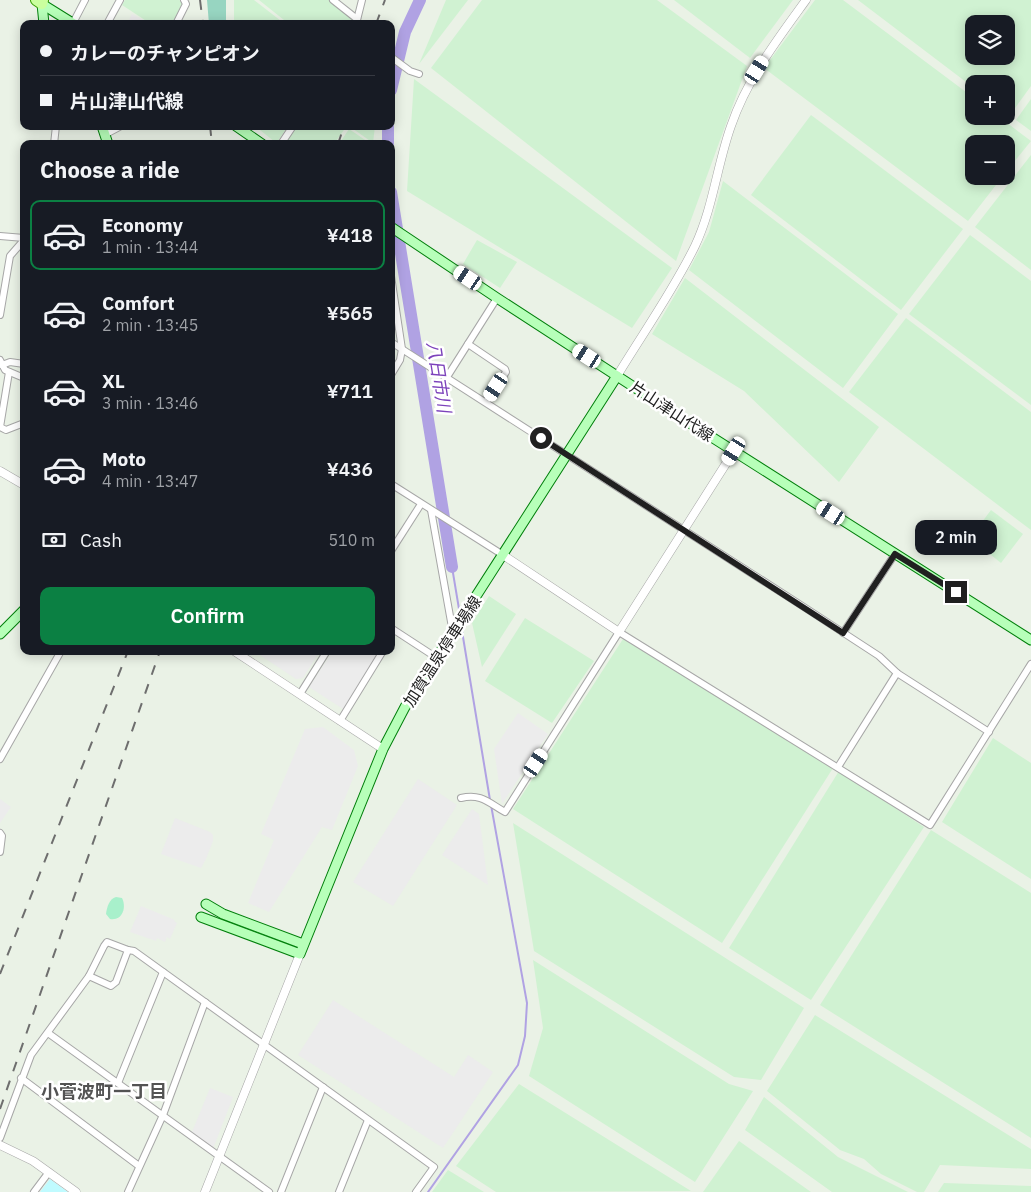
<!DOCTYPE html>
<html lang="en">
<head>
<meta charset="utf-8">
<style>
  body { margin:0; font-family:"IBM Plex Sans","Noto Sans JP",sans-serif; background:#242831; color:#f1f3f6; height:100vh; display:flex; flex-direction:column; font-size:19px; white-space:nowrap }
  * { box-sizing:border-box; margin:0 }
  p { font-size:16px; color:#9ea1a6 }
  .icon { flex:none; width:28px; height:28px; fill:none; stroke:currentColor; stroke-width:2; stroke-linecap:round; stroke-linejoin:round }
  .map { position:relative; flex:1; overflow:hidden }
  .drawer { position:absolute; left:20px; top:140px; width:375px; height:515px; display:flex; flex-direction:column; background:#171b24; border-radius:10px; box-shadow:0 2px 12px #0003 }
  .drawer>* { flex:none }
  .banner { position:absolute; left:20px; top:20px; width:375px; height:110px; border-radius:10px; box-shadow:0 2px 12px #0003; display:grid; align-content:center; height:110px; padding:0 20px; background:#171b24 }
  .controls { position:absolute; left:965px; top:15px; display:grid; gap:10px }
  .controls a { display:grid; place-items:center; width:50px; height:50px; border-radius:10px; background:#171b24; box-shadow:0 2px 12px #0003; font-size:25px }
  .end { position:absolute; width:22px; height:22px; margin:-11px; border:6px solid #202020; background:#fff; box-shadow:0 0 0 2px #fff }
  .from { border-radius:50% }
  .bubble { position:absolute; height:35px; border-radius:10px; background:#171b24; box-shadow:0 2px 12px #0003; font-size:16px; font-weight:600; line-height:35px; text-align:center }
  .car { position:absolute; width:15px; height:30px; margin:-15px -8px; border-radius:6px; box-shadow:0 0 4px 1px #0007; background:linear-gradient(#fff 24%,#345 0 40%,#fff 0 76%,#345 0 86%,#fff 0) }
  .banner b { display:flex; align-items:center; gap:18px; height:48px; font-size:19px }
  .banner b+b { border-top:1px solid #363941 }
  .banner i { width:12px; height:12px; background:#f1f3f6 }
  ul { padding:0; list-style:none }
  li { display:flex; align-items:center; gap:15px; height:70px; margin:0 10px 8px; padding:0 10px; border:2px solid transparent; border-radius:10px }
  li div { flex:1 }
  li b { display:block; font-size:19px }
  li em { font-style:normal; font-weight:600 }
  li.active { border-color:#0b8043 }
  li>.icon { width:45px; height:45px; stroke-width:1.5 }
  h2 { padding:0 20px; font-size:22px; line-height:60px }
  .pay { display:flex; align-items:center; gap:12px; height:55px; padding:0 20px; font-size:19px }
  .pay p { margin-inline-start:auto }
  .primary-button { display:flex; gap:10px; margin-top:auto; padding:10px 20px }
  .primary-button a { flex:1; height:58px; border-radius:10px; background:#0b8043; color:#fff; font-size:20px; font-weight:600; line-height:58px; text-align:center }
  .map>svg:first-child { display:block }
  .farmland { fill:#d0f2d2; fill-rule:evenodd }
  .grass { fill:#a8f0cb }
  .forest { fill:#97d5c1 }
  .park { fill:#c0fbff }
  .parking { fill:#ececec }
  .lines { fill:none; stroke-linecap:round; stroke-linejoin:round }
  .stream { stroke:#b0a2e3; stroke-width:2 }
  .river { stroke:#b0a2e3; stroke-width:12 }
  .minor-casing { stroke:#a7a7a7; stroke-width:8 }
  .tertiary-casing { stroke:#a7a7a7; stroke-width:9 }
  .secondary-casing { stroke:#007f0b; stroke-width:11 }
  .primary-casing { stroke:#379d00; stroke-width:12 }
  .minor { stroke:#fff; stroke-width:6 }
  .tertiary { stroke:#fff; stroke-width:8 }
  .secondary { stroke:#b7ffb9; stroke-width:9 }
  .primary { stroke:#caff9e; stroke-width:10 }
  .rail { stroke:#6e6e6e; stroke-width:2; stroke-dasharray:10 10; stroke-linecap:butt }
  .route { stroke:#202020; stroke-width:6 }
  .labels { text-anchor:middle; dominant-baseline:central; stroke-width:5; stroke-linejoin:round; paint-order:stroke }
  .street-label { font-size:16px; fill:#202020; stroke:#fff }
  .water-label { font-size:18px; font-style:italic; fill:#7c42bb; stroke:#fff }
  .neighbourhood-label { font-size:18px; font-weight:bold; fill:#535353; stroke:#fff }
</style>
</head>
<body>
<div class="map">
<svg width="1031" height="1192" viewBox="0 0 1031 1192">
  <rect width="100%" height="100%" fill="#eaf2e6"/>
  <g class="farmland">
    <path d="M125 0H179L183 2 184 5 174 24H151L122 5Z"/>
    <path d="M234 0H254L285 24H234Z"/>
    <path d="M259 0H329L351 18 353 23 289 24Z"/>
    <path d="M446 0H468L419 64Z"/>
    <path d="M482 0H657L747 66 676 261 431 68Z"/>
    <path d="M674 0H793L750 58Z"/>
    <path d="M815 0H843L974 98V116H998L1031 141 1006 172V144H974V176H1003L968 221 764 68Z"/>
    <path d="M858 0H1031V86L1010 115 1006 113V84H974V88ZM974 24H1006V56H974Z"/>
    <path d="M414 79 672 268 632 328 407 191Z"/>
    <path d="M1031 99V131L1016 120Z"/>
    <path d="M811 115 963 229 901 310 751 195Z"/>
    <path d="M255 126H288L278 141 275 142Z"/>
    <path d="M296 126H345L346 127 334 144H285Z"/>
    <path d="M349 126H375L373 143Z"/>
    <path d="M349 129 371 144H339Z"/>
    <path d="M1031 155V270L975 227Z"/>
    <path d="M723 181 898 314 843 388 689 270 709 232Z"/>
    <path d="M970 235 1031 281V405L909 314Z"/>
    <path d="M477 240 517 262 500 288 463 264Z"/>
    <path d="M685 278 879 427 839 482 744 391 652 334Z"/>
    <path d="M906 318 1031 412V530L849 392Z"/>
    <path d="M991 510 1023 534 1001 563 970 538Z"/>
    <path d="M489 596 516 614 482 667 472 623Z"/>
    <path d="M525 618 594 661 552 723 485 681Z"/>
    <path d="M623 639 833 768 722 943 513 809Z"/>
    <path d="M993 738 1031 763V879L942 822Z"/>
    <path d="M839 771 924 827 811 1000 729 948Z"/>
    <path d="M513 823 804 1008 761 1080 734 1077 534 951Z"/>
    <path d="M931 830 1031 893V1138L820 1005Z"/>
    <path d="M533 960 729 1084 753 1091 695 1182 529 1076 543 1028Z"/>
    <path d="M815 1015 1031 1149V1169L940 1165 924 1192H917L881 1174 864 1159 840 1150 767 1091Z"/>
    <path d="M519 1084 691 1191 496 1192 456 1166Z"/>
    <path d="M764 1097 838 1157 908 1192H832L745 1130Z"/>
    <path d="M739 1141 811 1192H703Z"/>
    <path d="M448 1170 484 1192H432Z"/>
    <path d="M944 1183 1031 1186V1192H938Z"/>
  </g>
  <path class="grass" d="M116 897 122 898C127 908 122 921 110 919L106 914C107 907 109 899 116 897Z"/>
  <path class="forest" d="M207 0H226V24H209Z"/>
  <path class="park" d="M50 1179 68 1192H40Z"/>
  <g class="parking">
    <path d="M132 14 145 21 143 24H127Z"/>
    <path d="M254 651H320L303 678 296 679Z"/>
    <path d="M333 651H380L343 709 309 687Z"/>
    <path d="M518 713 548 734 502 804 494 749Z"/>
    <path d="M323 727 354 750 358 766 332 830 322 827 269 912 248 903 274 840 261 834 305 729Z"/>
    <path d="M418 779 457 805 393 906 353 882Z"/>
    <path d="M0 799 11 807 0 823Z"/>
    <path d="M472 809 479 814 488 885 442 855Z"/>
    <path d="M175 818 210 832 213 835V841L206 859 201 868 161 854Z"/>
    <path d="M141 906 175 920 174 921 177 923 170 939 167 937 165 942 157 938 156 941 130 932Z"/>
    <path d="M333 1000 454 1077 468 1055 493 1072 443 1148 298 1055Z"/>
    <path d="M210 1088 233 1097 213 1149 192 1132Z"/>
  </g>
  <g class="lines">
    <g class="stream">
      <path d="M452 567 460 615"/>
      <path d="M461 625 490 800"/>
      <path d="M428 1192 518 1065 525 1036 527 1003 491 805"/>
    </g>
    <g class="river">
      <path d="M391 90 405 32 420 0"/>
      <path d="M388 126V144"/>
      <path d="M391 192 452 567"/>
    </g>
    <defs>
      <g id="minor">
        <path d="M333 0 357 19"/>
        <path d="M73 23 85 0"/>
        <path d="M107 24 120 0"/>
        <path d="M176 24 186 4 184 0"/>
        <path d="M356 24 362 0"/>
        <path d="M391 57 410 71 419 74"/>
        <path d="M106 134 121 126"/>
        <path d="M54 144 56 126"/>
        <path d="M281 144 293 126"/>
        <path d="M0 236 24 238"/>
        <path d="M391 276 402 349 400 360 391 375"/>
        <path d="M0 315 10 256 24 240"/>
        <path d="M391 342 807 609 879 656 897 673 989 732"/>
        <path d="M468 344 505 369 506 372 486 402"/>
        <path d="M0 360 5 370 24 378"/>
        <path d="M2 365 10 362 24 364"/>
        <path d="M9 372 0 427 6 430 24 423"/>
        <path d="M447 377 497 298"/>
        <path d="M391 484 503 555"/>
        <path d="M431 510 453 633"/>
        <path d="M391 551 421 504"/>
        <path d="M391 628 437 658"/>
        <path d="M843 633 895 554"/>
        <path d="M300 694 327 651"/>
        <path d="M340 721 383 651"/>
        <path d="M0 759 61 651"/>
        <path d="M838 767 897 673"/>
        <path d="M461 798C481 793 489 803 505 812L619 632 930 825 1031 664"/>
        <path d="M0 833 2 836 0 852"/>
        <path d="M89 976 111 986 116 982 128 950"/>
        <path d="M48 1033 269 1192"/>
        <path d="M21 1078 139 1166"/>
        <path d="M118 1083 163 972"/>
        <path d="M0 1138 31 1055 89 976 104 946 107 942 128 950 134 951 434 1167 416 1192"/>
        <path d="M34 1192 49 1172"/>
        <path d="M128 1192 163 1115 205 1002"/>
        <path d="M281 1192 323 1087"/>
        <path d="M339 1192 368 1120"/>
      </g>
      <g id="tertiary">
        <path d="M617 376C643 333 673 291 695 246 713 208 717 165 731 126 747 79 777 40 806 0"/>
        <path d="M0 471 24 485"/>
        <path d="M503 555 619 632 734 451"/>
        <path d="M234 651 383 749"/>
        <path d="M0 1145 33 1161 76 1192"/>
        <path d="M205 1192 300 954"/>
      </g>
      <g id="secondary">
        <path d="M42 4 74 24"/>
        <path d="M42 4 44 24"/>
        <path d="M102 126 108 144"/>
        <path d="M236 126 262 144"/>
        <path d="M391 227 497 298 677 415 1031 640"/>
        <path d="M0 634 24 610"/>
        <path d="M206 904 223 914 303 944"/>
        <path d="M201 917 300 954 383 749 405 707 617 376"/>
      </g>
      <path id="primary" d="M36 0 42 4 43 0"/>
    </defs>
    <use href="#minor" class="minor-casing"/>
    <use href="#tertiary" class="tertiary-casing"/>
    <use href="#secondary" class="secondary-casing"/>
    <use href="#primary" class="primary-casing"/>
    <use href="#minor" class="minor"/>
    <use href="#tertiary" class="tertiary"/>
    <use href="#secondary" class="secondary"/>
    <use href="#primary" class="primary"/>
    <g class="rail">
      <path d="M200 0 203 24"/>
      <path d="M376 24 385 0"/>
      <path d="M210 126 212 144"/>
      <path d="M338 144 344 126"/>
      <path d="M0 974 128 651"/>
      <path d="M0 1109 160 651"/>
    </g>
  </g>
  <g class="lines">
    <path class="route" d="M541 438 843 633 895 554 956 592"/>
  </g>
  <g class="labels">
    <g class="street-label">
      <text transform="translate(672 411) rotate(33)">片山津山代線</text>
      <text transform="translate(442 651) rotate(-57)">加賀温泉停車場線</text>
    </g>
    <g class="water-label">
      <text transform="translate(439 377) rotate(81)">八日市川</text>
    </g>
    <g class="neighbourhood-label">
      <text x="104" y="1091">小菅波町一丁目</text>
    </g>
  </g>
</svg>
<div class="controls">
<a><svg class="icon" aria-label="layers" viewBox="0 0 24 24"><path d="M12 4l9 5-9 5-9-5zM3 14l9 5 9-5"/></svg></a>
<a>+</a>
<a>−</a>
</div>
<i class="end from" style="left:541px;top:438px"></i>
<i class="end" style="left:956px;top:592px"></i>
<div class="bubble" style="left:915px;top:520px;width:82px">2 min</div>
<i class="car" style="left:757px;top:70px;rotate:32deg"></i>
<i class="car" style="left:468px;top:278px;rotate:304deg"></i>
<i class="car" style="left:587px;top:356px;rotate:303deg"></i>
<i class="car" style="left:496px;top:387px;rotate:213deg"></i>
<i class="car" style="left:734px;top:451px;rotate:212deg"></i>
<i class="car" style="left:831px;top:513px;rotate:302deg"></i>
<i class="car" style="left:536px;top:763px;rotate:33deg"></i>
<div class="banner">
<b><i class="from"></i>カレーのチャンピオン</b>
<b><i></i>片山津山代線</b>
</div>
<section class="drawer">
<h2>Choose a ride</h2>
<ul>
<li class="active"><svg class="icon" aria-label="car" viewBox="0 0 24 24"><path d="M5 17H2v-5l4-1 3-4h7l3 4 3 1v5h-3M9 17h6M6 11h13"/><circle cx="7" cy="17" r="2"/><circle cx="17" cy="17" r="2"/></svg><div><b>Economy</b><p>1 min · 13:44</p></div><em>¥418</em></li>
<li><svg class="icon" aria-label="car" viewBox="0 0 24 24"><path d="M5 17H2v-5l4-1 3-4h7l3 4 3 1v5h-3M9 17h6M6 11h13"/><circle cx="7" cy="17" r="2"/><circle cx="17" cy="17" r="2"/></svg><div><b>Comfort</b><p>2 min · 13:45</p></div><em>¥565</em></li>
<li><svg class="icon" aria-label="car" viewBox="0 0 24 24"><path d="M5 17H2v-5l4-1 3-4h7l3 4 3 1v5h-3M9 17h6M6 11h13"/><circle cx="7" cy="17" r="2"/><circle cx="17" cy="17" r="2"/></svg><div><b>XL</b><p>3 min · 13:46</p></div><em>¥711</em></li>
<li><svg class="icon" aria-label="car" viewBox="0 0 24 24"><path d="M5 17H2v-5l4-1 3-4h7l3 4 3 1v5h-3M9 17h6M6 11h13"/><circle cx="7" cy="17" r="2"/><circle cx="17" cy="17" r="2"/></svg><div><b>Moto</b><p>4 min · 13:47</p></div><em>¥436</em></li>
</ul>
<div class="pay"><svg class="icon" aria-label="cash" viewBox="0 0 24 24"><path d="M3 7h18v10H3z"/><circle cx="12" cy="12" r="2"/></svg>Cash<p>510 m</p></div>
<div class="primary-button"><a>Confirm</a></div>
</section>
</div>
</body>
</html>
